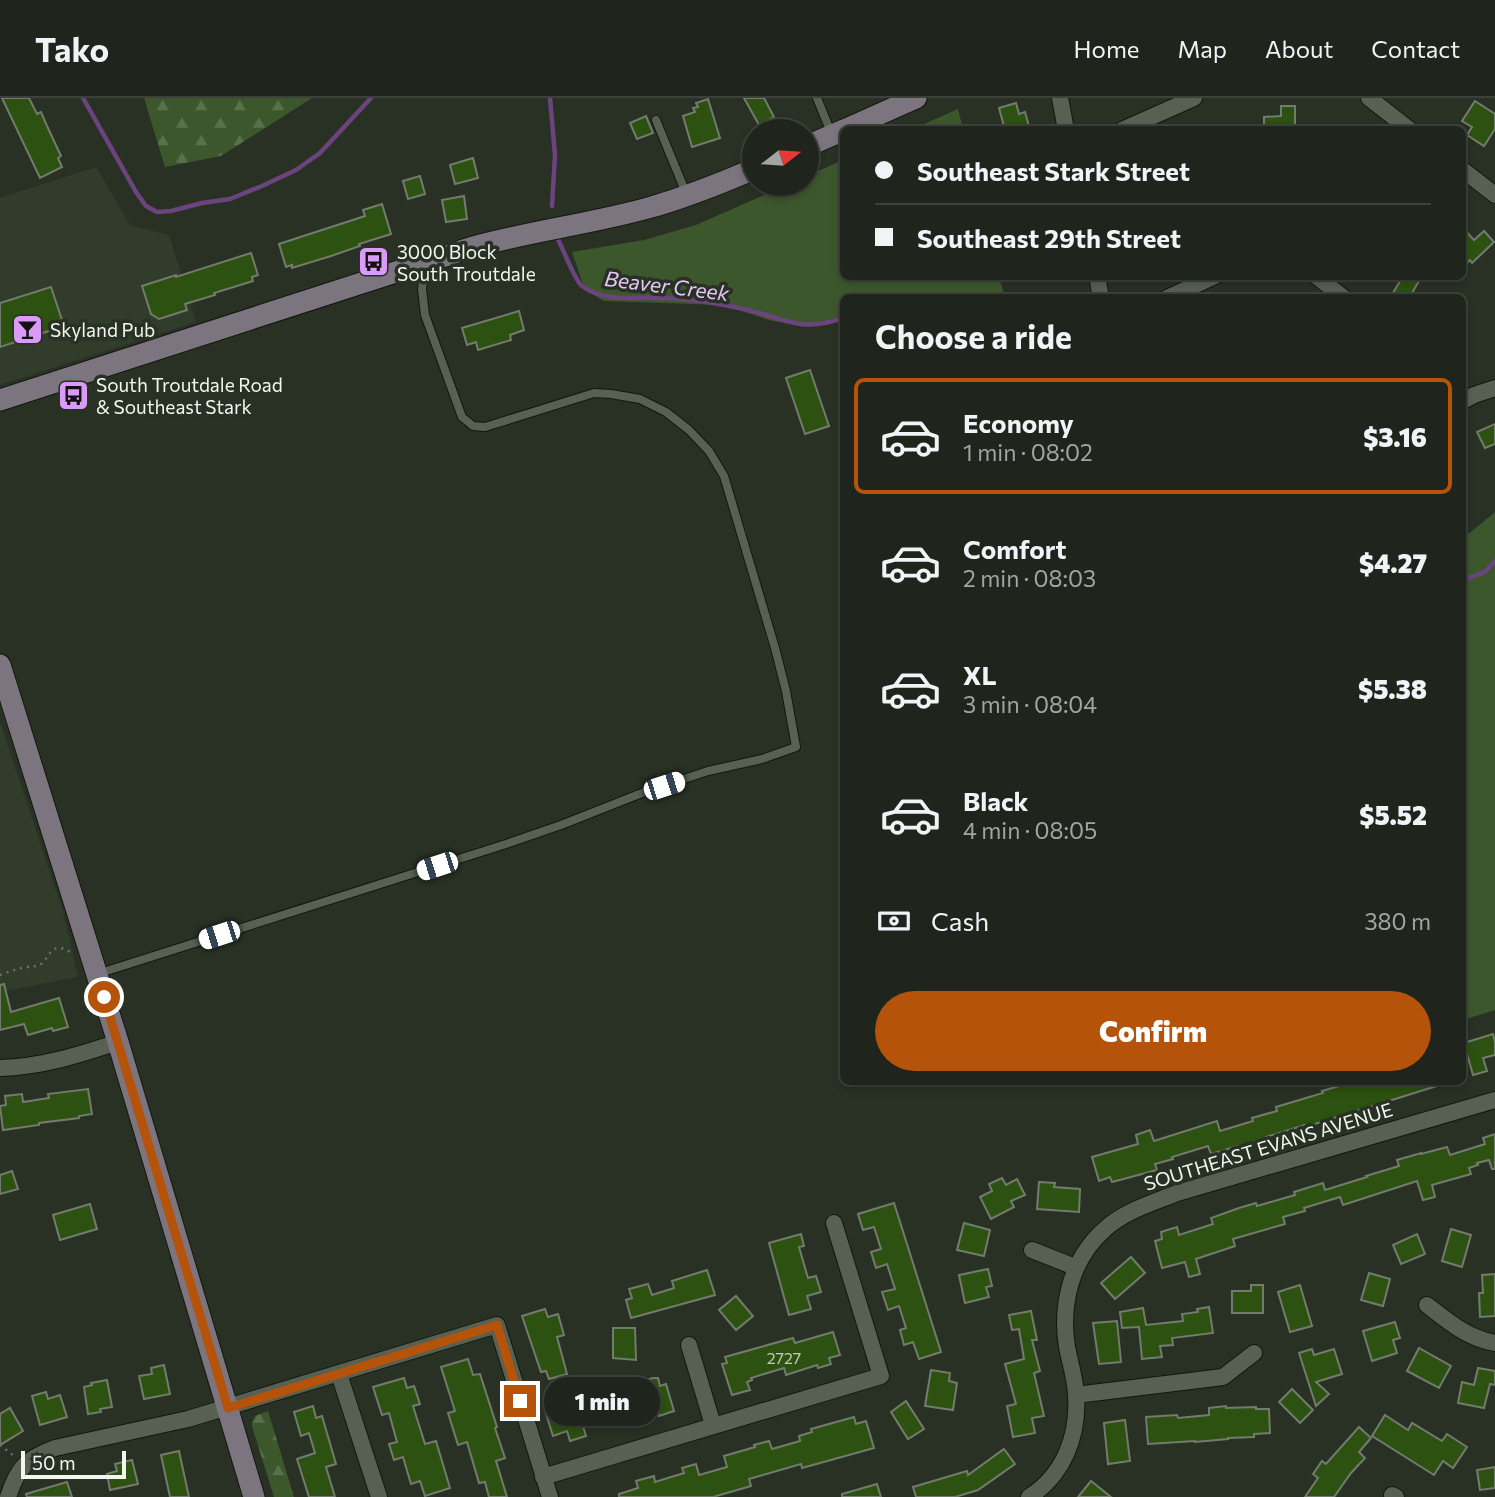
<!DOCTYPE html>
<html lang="en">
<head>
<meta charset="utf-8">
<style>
  body { margin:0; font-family:Commissioner,sans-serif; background:#272d25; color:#f1f3f6; height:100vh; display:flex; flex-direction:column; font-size:26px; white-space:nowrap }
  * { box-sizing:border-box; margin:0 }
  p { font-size:23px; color:#a1a5a3 }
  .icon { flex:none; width:38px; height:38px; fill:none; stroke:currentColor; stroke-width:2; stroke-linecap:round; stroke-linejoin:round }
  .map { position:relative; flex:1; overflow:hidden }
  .sheet { position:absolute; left:840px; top:196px; width:626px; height:791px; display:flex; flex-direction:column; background:#1f251c; border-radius:10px; box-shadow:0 4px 10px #0003,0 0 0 2px #3c423b }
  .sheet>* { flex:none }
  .top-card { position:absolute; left:840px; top:28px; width:626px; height:154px; border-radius:10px; box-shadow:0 4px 10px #0003,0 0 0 2px #3c423b; display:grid; align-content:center; height:154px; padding:0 35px; background:#1f251c }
  .needle { width:46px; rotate:73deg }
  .fabs { position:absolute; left:742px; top:21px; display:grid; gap:14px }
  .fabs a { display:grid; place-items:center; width:77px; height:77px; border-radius:50%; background:#1f251c; box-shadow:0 4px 10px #0003,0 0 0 2px #3c423b; font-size:35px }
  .scale { position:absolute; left:21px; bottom:18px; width:105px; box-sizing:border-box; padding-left:7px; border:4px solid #f1f6ee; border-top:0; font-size:19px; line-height:24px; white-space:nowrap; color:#f1f6ee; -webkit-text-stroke:5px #293125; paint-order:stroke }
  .end { position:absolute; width:32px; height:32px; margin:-16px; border:9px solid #b45309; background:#fff; box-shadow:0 0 0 4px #fff }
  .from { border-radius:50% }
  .bubble { position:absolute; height:49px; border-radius:24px; background:#1f251c; box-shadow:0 4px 10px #0003,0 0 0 2px #3c423b; font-size:23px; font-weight:800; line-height:49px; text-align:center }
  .car { position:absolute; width:21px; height:42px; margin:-21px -10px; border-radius:9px; box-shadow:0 0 5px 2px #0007; background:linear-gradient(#fff 24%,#345 0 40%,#fff 0 76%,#345 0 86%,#fff 0) }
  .top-card b { display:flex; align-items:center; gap:24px; height:66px; font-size:26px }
  .top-card b+b { border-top:2px solid #3c423b }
  .top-card i { width:18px; height:18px; background:#f1f3f6 }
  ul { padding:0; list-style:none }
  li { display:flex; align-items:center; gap:21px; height:116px; margin:0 14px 10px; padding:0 21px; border:4px solid transparent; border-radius:10px }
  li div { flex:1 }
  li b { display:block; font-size:26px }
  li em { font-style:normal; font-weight:800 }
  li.selected { border-color:#b45309 }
  li>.icon { width:63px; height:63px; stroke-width:1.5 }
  h2 { padding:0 35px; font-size:32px; line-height:84px }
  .pay { display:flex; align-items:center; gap:18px; height:77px; padding:0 35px; font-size:26px }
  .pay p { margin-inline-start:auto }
  .button { display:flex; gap:14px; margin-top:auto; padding:14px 35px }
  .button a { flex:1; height:80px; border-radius:42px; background:#b45309; color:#fff; font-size:28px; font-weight:800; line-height:80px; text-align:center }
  header { display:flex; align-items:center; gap:42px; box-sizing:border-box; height:98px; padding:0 35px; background:#1f251c; border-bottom:2px solid #3c423b }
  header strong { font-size:33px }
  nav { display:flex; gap:38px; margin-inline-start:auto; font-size:24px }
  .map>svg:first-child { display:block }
  .built { fill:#313c2b }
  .forest { fill:url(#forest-firs) }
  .park { fill:#3d572d }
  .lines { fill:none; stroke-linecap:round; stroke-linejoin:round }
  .stream { stroke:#6c447d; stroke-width:4.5 }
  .building { fill:#2c5110; stroke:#727b6d; stroke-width:2 }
  .lane-casing { stroke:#12180e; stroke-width:10 }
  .street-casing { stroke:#12180e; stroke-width:18 }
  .secondary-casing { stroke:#12180e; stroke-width:23 }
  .path { stroke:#6a7167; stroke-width:2.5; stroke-dasharray:2 5; stroke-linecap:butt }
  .lane { stroke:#576053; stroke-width:8 }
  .street { stroke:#576053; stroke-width:16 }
  .secondary { stroke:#7c7580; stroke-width:21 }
  .route { stroke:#b45309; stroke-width:9 }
  .labels { text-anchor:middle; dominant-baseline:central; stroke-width:7; stroke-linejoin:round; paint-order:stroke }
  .number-label { font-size:16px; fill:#c0cdb6 }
  .poi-label { font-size:19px; fill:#f1f6ee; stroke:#293125; text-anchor:start }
  .street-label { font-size:19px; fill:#f1f6ee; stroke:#293125 }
  .water-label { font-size:21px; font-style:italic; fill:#e8c6f9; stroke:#293125 }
</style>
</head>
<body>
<header>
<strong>Tako</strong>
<nav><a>Home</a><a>Map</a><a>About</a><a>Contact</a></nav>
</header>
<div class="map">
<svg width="1495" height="1399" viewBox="0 0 1495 1399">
  <defs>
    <pattern id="forest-firs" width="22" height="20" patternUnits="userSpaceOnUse" patternTransform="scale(1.75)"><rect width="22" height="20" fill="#3d572d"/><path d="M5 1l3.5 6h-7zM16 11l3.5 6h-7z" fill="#5a704c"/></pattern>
  </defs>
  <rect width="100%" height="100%" fill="#293125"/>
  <g class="built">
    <path d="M96 69 130 127 169 137 196 224 0 287V100Z"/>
    <path d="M0 624 63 813 78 879 0 894Z"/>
  </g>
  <g class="forest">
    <path d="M144 0H312L221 58 165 69Z"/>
    <path d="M268 1313 294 1399H274L252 1328V1324L255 1318Z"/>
  </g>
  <g class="park">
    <path d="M958 11 963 31H913Z"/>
    <path d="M843 62 844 178 999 179 1005 199 844 200 843 218 800 228 769 222 723 207 604 203 585 192 572 154 644 142 696 127 789 86H807V78Z"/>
    <path d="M1495 414V912L1463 922V438L1471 434Z"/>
  </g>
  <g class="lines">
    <g class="stream">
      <path d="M83 0 136 94 146 108 157 114 171 113 202 105 230 101 262 88 296 72 320 55 371 0"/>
      <path d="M550 0 555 57 552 108"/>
      <path d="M558 141C563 151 575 183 582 188 604 204 630 199 655 200 683 200 712 204 739 210 761 214 780 223 801 226 815 228 830 224 844 220"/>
      <path d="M946 200H972"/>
      <path d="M1463 482 1485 474 1495 463"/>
    </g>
  </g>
  <g class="building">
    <path d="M2 0H29L37 16 41 14 47 28 61 58 58 60 62 69 40 80Z"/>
    <path d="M744 0H764L774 19 759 27Z"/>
    <path d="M708 1 720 40 692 49 683 18 695 14 693 10 698 9 696 5Z"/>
    <path d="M1475 3 1495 16V31L1484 48 1467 37 1472 29 1462 23Z"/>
    <path d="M1016 5 1019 16 1025 14 1030 32H1005L999 10Z"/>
    <path d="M1281 8H1295V32H1264V19L1281 18Z"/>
    <path d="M646 18 653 35 637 41 630 25Z"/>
    <path d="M473 60 478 80 455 86 450 67Z"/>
    <path d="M420 78 425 96 408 101 403 83Z"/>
    <path d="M464 98 467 121 446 124 442 102Z"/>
    <path d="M382 106 391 136 359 146 360 148 331 158 292 170V167L286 169 279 146 365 118 363 112Z"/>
    <path d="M1463 130 1474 142 1484 133 1494 144 1472 165 1470 162 1463 169Z"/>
    <path d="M251 155 258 177 252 179 253 183 214 195 215 197 185 206 187 212 159 221 151 216 142 188 176 177V179Z"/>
    <path d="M1403 178H1422L1409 200H1390Z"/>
    <path d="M51 189 64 228 0 249V205Z"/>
    <path d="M519 213 524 232 510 237 511 242 478 252 476 244 467 247 462 230Z"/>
    <path d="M810 272 829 328 805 336 786 280Z"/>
    <path d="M1495 326V346L1485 350 1477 334Z"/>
    <path d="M4 886 11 914 59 900 68 929 53 933 52 930 28 937 24 926 0 932V887Z"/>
    <path d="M1493 936 1495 944V957L1483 960 1487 973 1473 977 1464 945Z"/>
    <path d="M1366 984H1439L1440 987 1318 1025 1306 1029 1305 1027 1266 1039 1267 1041 1239 1049 1238 1048 1211 1056 1208 1048 1172 1059 1173 1061 1155 1066 1157 1072 1112 1084 1110 1079 1099 1083 1092 1059 1138 1046 1136 1037 1150 1032 1154 1043 1217 1023 1220 1033 1253 1023 1252 1020 1277 1013 1276 1009 1323 995 1322 993 1350 985 1351 988Z"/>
    <path d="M88 991 92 1016 79 1018V1020L39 1025V1027L3 1032 0 1008 6 1007 5 998 22 996 23 1004 49 1000 48 996Z"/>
    <path d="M1495 1036V1071H1492L1489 1062 1477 1065 1478 1067 1469 1070 1471 1076 1432 1087 1435 1099 1423 1102 1417 1083 1343 1107 1340 1099 1304 1110 1305 1113 1283 1119 1285 1126 1233 1141 1235 1148 1196 1161 1200 1176 1189 1179 1185 1164 1162 1170 1155 1143 1162 1141 1161 1134 1177 1129 1179 1137 1213 1126 1211 1120 1239 1110 1256 1105 1257 1108 1295 1097 1294 1094 1323 1085 1325 1092 1367 1079 1366 1078 1399 1068 1397 1062 1421 1055V1056L1447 1049 1450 1057 1485 1046 1483 1040Z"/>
    <path d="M12 1073 18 1091 0 1096V1077Z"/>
    <path d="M1002 1080 1006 1087 1017 1081 1025 1097 1011 1103 1014 1109 991 1121 980 1099 992 1093 989 1086Z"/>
    <path d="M1039 1084 1055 1085 1054 1089 1080 1091 1079 1114 1037 1111Z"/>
    <path d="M894 1105 941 1254 919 1261 913 1244 904 1247 900 1232 906 1230 899 1208 888 1212 882 1194 895 1191 887 1166 876 1170 871 1154 881 1151 874 1129 863 1132 858 1116Z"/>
    <path d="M90 1106 97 1131 60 1142 53 1117Z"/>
    <path d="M964 1125 990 1132 984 1158 957 1152Z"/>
    <path d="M1451 1131 1471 1137 1462 1169 1442 1163Z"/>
    <path d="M801 1136 804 1148 799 1149 808 1180 816 1178 821 1194 807 1198 811 1211 789 1217 769 1145Z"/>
    <path d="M1417 1136 1425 1156 1401 1166 1393 1147Z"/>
    <path d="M1131 1159 1145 1175 1115 1201 1101 1185Z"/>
    <path d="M988 1171 992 1188 986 1189 989 1199 965 1205 959 1177Z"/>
    <path d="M707 1172 715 1197 631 1220 626 1202 632 1200 629 1191 648 1186 652 1197 674 1190 672 1183Z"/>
    <path d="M1369 1175 1390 1181 1383 1208 1361 1202Z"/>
    <path d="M1495 1176V1218L1480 1219 1479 1195H1483L1482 1177Z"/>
    <path d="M1251 1187H1263V1215H1232V1193H1251Z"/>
    <path d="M1300 1187 1312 1228 1290 1234 1278 1194Z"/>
    <path d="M736 1198 753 1218 736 1232 719 1212Z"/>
    <path d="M1209 1209 1213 1235 1172 1240 1173 1247 1160 1248 1162 1259 1142 1261 1139 1229 1122 1230 1120 1214 1143 1210 1146 1227 1183 1223 1182 1216 1198 1214 1197 1211Z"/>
    <path d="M545 1211 548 1219 558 1216 564 1237 557 1239 567 1276 549 1281 546 1273 541 1274 522 1218Z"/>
    <path d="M1031 1213 1037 1242H1032L1040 1273 1034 1275 1044 1318 1032 1320 1035 1335 1013 1339 1007 1308 1016 1306 1005 1266 1024 1261 1019 1231 1012 1232 1009 1217Z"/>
    <path d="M1117 1223 1121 1264 1099 1266 1093 1225Z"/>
    <path d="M1395 1224 1400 1240 1393 1242 1397 1255 1372 1263 1363 1233Z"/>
    <path d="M613 1230H635L636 1262 613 1260Z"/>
    <path d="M833 1234 840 1257 829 1260 831 1266 818 1270 817 1267 786 1277 784 1270 751 1280 752 1282 747 1284 750 1292 732 1297 722 1266 727 1265 725 1259 793 1240 795 1245Z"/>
    <path d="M1419 1250 1451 1268 1439 1290 1407 1273Z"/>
    <path d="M1312 1251 1314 1257 1334 1251 1342 1276 1316 1284 1329 1296 1316 1308 1299 1255Z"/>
    <path d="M468 1261 473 1277 480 1276 497 1329 495 1330 505 1360 496 1363 507 1399H489L485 1384 479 1385 467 1344 458 1347 448 1315 455 1313 441 1269Z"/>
    <path d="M164 1267 170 1296 144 1301 139 1278 152 1276 151 1270Z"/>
    <path d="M1478 1270 1495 1273V1287L1490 1286 1484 1310 1458 1305 1462 1284 1474 1287Z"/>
    <path d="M931 1272 950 1275 949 1283 957 1285 953 1312 925 1308Z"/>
    <path d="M404 1280 407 1290 414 1288 420 1306 413 1308 425 1346 436 1343 450 1390 425 1398 420 1383 411 1386 403 1359 394 1362 389 1346 397 1344 389 1315 382 1317 373 1289Z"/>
    <path d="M653 1280H658L660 1288 666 1286 674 1313 659 1318 656 1306 644 1310 636 1285Z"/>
    <path d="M107 1282 112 1309 100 1311 101 1314 88 1316 84 1289 92 1287 91 1285Z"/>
    <path d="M1292 1291 1313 1312 1300 1325 1279 1304Z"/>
    <path d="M46 1294 48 1301 60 1297 67 1319 40 1327 32 1298Z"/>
    <path d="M615 1295 619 1308 625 1306 631 1323 617 1327 614 1319 583 1328 586 1338 570 1343 567 1333 553 1338 546 1316 562 1312 560 1307 580 1301 582 1305Z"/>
    <path d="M906 1303 924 1331 908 1341 891 1314Z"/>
    <path d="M313 1308 316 1320 322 1318 336 1366 326 1369 335 1399H309L297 1361 315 1355 309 1335 301 1338 294 1314Z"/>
    <path d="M1226 1308V1310L1256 1309V1311H1269L1270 1335 1254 1336V1339L1228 1340V1341L1195 1344V1343L1148 1346 1146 1319 1177 1317 1178 1320 1209 1317V1310Z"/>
    <path d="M10 1310 23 1333 0 1347V1316Z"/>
    <path d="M1385 1317 1408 1332 1412 1325 1442 1343 1447 1336 1467 1349 1453 1370 1443 1363 1434 1377 1372 1338Z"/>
    <path d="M854 1319 856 1326 866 1323 874 1350 802 1370 801 1366 749 1381 751 1388 713 1399H619V1396L638 1390 636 1383 654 1378 655 1384 684 1375 682 1370 696 1366 699 1377 727 1369 724 1358 755 1349 754 1347 769 1343 772 1351 800 1343 799 1338 812 1334 811 1331Z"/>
    <path d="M1125 1322 1130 1363 1108 1366 1104 1325Z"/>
    <path d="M1359 1329 1371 1340 1359 1354 1365 1360 1351 1375 1334 1399H1305L1318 1380 1313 1376 1322 1363 1326 1366Z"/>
    <path d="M1004 1351 1015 1366 978 1392 955 1399H916L913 1389 967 1373 968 1377Z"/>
    <path d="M179 1353 189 1399H170L161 1357Z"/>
    <path d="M132 1362 138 1386 110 1392 107 1376 117 1373 115 1366Z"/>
    <path d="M1495 1369V1390L1480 1392 1477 1372Z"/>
    <path d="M1091 1383 1111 1399H1078Z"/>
    <path d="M67 1384 72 1399H27L26 1396Z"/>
    <path d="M877 1386 881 1399H842V1396Z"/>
  </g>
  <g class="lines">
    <defs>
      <g id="lane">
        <path d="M817 0 832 37"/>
        <path d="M656 22 686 95"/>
        <path d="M97 876 506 746 561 727 642 695 708 673 762 661 796 649 786 593 775 550 724 378 709 353 689 332 666 314 640 301 611 296 594 295 485 329 473 328 462 319 425 217 422 191 425 167"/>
      </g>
      <g id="street">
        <path d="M1060 0 1066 32"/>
        <path d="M1369 0 1410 32"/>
        <path d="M1122 32 1194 0"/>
        <path d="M1463 72 1495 97"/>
        <path d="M1097 178 1101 200"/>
        <path d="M1316 178 1344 200"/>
        <path d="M1167 200 1215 178"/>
        <path d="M1463 303 1474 297 1495 290"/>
        <path d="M0 970C41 969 79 957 118 944"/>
        <path d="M1032 1152 1075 1169"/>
        <path d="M1427 1207C1449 1224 1467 1240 1495 1245"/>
        <path d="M689 1247 713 1327"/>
        <path d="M339 1276 379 1399"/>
        <path d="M1076 1297 1223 1279 1254 1255"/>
        <path d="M543 1379 881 1278 834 1125"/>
        <path d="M1392 1397 1396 1399"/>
        <path d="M8 1399C18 1369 26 1361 55 1350L188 1321 497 1227 550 1399"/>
        <path d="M1029 1399C1064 1377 1079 1337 1076 1296 1075 1281 1070 1264 1067 1249 1060 1205 1072 1160 1105 1131 1125 1113 1152 1105 1177 1095L1495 1002"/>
      </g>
      <g id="secondary">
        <path d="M844 32 916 0"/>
        <path d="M807 48 844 32"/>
        <path d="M0 302 473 149C531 133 590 126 648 110 684 100 719 86 754 71"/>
        <path d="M0 567 118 944 254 1399"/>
      </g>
    </defs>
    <use href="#lane" class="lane-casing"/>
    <use href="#street" class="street-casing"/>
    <use href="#secondary" class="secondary-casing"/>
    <g class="path">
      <path d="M0 877C9 874 18 870 27 869 32 868 34 869 39 867 50 863 49 841 70 854"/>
      <path d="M0 1347 14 1358"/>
    </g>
    <use href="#lane" class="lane"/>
    <use href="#street" class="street"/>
    <use href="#secondary" class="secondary"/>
  </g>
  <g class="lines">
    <path class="route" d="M104 899 228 1310 497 1227 520 1303"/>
  </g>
  <defs>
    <symbol id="bus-square" viewBox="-11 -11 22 22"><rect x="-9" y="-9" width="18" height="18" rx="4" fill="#da9af7" stroke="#293125"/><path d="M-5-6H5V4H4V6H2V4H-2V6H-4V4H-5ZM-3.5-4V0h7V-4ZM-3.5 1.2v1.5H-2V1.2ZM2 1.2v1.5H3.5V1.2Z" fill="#111"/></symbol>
    <symbol id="bar-square" viewBox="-11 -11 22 22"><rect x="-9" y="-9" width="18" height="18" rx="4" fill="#da9af7" stroke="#293125"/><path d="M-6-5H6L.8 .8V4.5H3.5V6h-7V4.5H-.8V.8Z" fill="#111"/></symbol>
  </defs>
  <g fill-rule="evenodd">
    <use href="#bus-square" x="356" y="146" width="35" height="35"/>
    <use href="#bar-square" x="10" y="214" width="35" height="35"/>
    <use href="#bus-square" x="56" y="280" width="35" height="35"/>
  </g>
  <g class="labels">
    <g class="number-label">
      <text x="784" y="1259">2727</text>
    </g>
    <g class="poi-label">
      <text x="397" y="153">3000 Block<tspan x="397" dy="22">South Troutdale</tspan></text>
      <text x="50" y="231">Skyland Pub</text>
      <text x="96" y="286">South Troutdale Road<tspan x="96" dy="22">&amp; Southeast Stark</tspan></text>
    </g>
    <g class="street-label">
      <text transform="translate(1268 1048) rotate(-17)">SOUTHEAST EVANS AVENUE</text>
    </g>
    <g class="water-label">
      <text transform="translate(667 187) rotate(7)">Beaver Creek</text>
    </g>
  </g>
</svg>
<div class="fabs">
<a><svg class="needle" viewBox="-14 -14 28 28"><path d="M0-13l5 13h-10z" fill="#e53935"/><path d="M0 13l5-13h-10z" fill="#a1a5a3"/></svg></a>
</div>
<div class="scale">50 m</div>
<i class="end from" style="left:104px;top:899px"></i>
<i class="end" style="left:520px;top:1303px"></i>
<div class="bubble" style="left:544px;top:1279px;width:116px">1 min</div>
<i class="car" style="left:664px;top:688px;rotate:72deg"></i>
<i class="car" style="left:437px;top:768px;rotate:252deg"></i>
<i class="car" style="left:219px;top:837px;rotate:252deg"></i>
<div class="top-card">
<b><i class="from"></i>Southeast Stark Street</b>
<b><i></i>Southeast 29th Street</b>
</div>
<section class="sheet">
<h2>Choose a ride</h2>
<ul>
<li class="selected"><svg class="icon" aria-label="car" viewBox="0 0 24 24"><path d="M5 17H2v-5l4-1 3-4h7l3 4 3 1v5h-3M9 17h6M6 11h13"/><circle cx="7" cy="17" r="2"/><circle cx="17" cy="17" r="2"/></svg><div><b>Economy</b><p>1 min · 08:02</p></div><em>$3.16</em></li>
<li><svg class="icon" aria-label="car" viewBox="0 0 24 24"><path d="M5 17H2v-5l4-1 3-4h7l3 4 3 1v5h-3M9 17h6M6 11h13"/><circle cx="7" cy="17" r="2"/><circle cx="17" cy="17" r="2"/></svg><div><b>Comfort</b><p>2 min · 08:03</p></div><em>$4.27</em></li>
<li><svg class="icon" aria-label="car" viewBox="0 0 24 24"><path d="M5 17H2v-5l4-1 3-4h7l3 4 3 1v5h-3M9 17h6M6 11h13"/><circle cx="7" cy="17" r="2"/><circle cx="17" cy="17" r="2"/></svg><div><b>XL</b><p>3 min · 08:04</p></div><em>$5.38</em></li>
<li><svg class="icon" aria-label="car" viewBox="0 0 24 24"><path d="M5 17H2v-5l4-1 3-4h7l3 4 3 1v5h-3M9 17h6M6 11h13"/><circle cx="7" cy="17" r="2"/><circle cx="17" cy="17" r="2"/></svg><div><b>Black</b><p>4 min · 08:05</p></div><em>$5.52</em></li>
</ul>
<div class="pay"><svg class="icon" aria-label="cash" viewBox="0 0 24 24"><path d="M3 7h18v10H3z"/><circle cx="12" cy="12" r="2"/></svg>Cash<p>380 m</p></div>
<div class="button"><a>Confirm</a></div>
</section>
</div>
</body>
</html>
